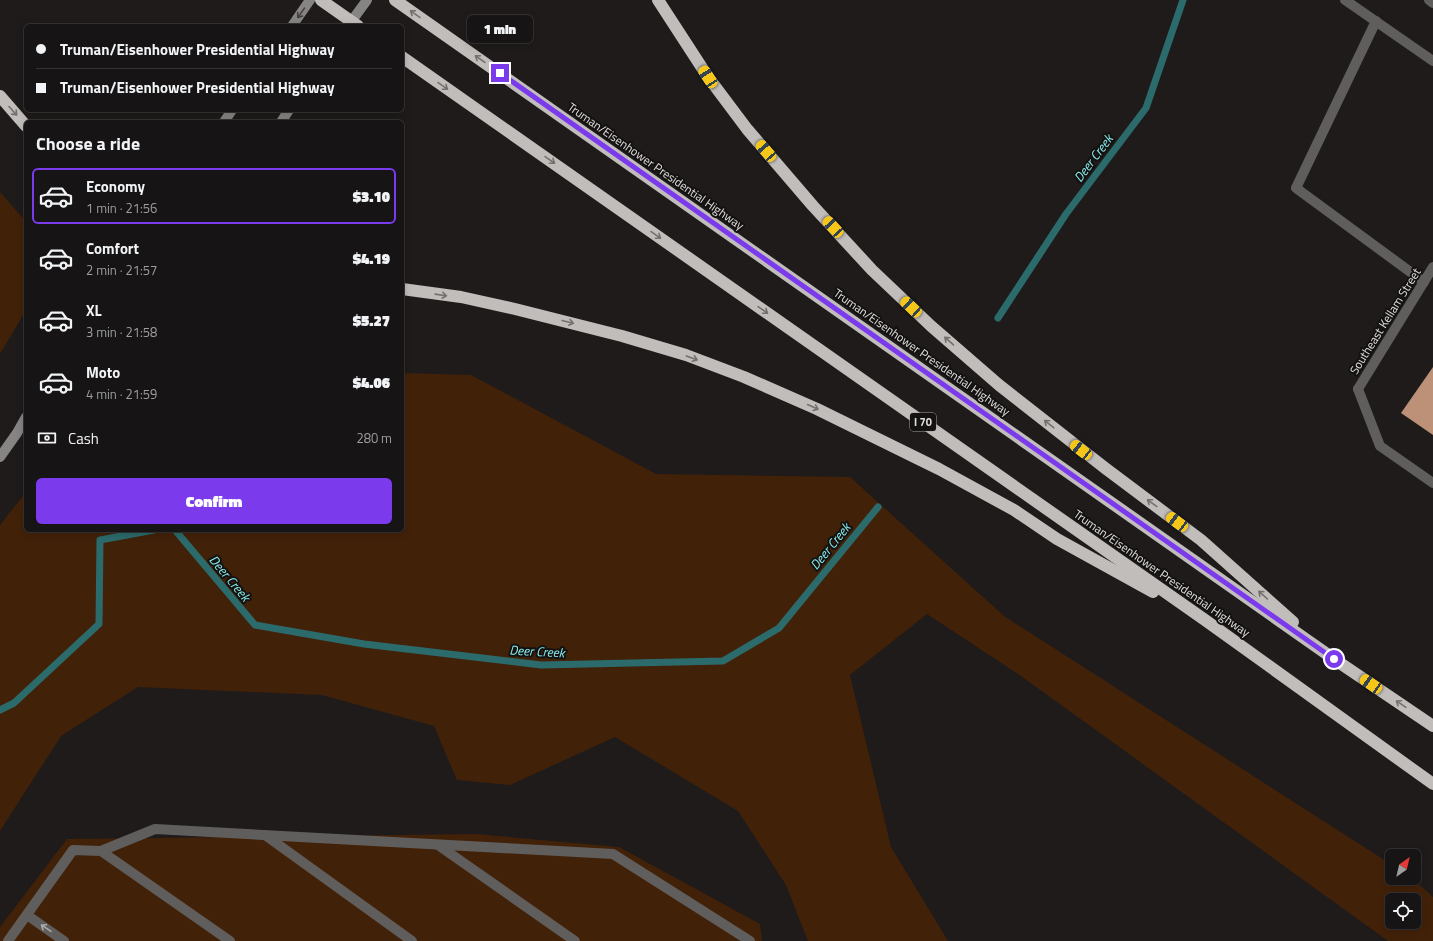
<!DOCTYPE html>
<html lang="en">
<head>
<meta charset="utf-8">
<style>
  body { margin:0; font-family:"Titillium Web",sans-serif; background:#1f1d1d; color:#f1f3f6; height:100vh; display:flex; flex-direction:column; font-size:15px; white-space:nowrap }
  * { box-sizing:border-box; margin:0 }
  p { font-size:13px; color:#9e9ea0 }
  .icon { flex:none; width:22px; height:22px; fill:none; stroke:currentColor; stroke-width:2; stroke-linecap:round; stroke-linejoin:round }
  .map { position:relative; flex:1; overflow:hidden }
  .sheet { position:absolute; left:24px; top:120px; width:380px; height:412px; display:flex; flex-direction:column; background:#161414; border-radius:6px; box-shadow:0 2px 10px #0003,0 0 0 1px #353334 }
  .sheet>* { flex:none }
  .banner { position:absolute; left:24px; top:24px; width:380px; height:88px; border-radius:6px; box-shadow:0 2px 10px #0003,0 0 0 1px #353334; display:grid; align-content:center; height:88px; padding:0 12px; background:#161414 }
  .needle { width:26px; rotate:34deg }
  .controls { position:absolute; left:1385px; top:849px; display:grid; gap:8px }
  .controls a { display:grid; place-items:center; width:36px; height:36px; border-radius:6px; background:#161414; box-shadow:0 2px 10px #0003,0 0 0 1px #353334; font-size:20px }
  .end { position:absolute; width:18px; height:18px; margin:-9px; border:5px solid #7c3aed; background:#fff; box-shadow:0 0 0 2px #fff }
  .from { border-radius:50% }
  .bubble { position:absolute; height:28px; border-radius:6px; background:#161414; box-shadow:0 2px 10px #0003,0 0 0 1px #353334; font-size:13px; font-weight:800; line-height:28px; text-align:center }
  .car { position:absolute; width:12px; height:24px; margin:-12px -6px; border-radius:5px; box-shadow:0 0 3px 1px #0007; background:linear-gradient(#f5c518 24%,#345 0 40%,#f5c518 0 76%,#345 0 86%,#f5c518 0) }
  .banner b { display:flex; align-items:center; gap:14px; height:38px; font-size:15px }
  .banner b+b { border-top:1px solid #353334 }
  .banner i { width:10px; height:10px; background:#f1f3f6 }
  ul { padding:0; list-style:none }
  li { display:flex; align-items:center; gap:12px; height:56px; margin:0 8px 6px; padding:0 4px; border:2px solid transparent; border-radius:6px }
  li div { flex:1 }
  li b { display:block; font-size:15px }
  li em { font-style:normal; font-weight:800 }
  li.active { border-color:#7c3aed }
  li>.icon { width:36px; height:36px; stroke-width:1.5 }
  h2 { padding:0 12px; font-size:18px; line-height:48px }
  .pay { display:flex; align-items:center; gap:10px; height:44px; padding:0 12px; font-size:15px }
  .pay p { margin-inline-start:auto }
  .cta { display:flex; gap:8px; margin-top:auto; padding:8px 12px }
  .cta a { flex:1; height:46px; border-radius:6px; background:#7c3aed; color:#fff; font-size:16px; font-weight:800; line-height:46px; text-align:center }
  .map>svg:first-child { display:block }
  .green { fill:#422109; fill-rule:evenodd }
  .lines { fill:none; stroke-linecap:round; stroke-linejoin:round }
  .stream { stroke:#2c6b6c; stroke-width:7 }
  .building { fill:#bc9177 }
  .lane { stroke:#605e5d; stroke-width:10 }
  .street { stroke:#605e5d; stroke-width:10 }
  .secondary { stroke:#878583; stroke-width:10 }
  .highway { stroke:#c1bdbb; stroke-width:12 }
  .highway-bridge { stroke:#c1bdbb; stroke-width:12 }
  .oneway { stroke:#42403f }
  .oneway2 { stroke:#73706e }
  .oneway3 { stroke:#adabaa }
  .route { stroke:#7c3aed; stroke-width:5 }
  .labels { text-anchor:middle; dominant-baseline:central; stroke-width:4; stroke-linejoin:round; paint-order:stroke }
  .shield { fill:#141211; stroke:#a3a1a0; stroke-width:1 }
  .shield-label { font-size:11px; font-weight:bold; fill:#e0dedd }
  .street-label { font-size:12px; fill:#e0dedd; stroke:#141211 }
  .water-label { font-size:13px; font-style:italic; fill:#8beff0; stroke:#141211 }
</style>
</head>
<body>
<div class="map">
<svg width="1433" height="941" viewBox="0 0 1433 941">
  <rect width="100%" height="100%" fill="#1e1b1a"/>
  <g class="green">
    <path d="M0 192 26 222V310L0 354Z"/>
    <path d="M402 373 471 375 656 474 850 477 1004 616 1392 865V878H1412L1414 880 1433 897V941H1388L1021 676 927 614 850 675 891 847 948 941H808L786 885 738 811 615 737 510 785 457 780 434 726 322 695 138 687 61 736 0 831V525L26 492V530H402ZM1392 900H1414V922H1392Z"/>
    <path d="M476 834 619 847 760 924 762 941H0V927L67 839Z"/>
  </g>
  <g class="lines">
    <g class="stream">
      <path d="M998 318 1066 214 1146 108 1183 0"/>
      <path d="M175 530 255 625 364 644 541 665 723 661 779 628 878 507"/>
      <path d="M0 710 14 703 99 624 100 540 154 530"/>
    </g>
  </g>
  <path class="building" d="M1433 367V435L1401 413Z"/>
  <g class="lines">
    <g class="lane">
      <path d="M1345 0 1433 61"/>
      <path d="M1429 0 1433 3"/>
      <path d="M1376 21 1296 188 1424 282"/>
      <path d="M1358 389 1380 446 1433 483"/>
      <path d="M265 835 412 941"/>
      <path d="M438 845 575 941"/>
      <path d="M101 851 155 829 613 854 750 941"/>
      <path d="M27 915 64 941"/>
      <path d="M8 941 73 850 101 851 230 941"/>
    </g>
    <path class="street" d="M1358 389 1433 267"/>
    <g class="secondary">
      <path d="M292 26 310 0"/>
      <path d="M348 26 367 0"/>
      <path d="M224 122 232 110"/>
      <path d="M281 122 289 110"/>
      <path d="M0 457 17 433 26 417"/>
    </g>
    <g class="highway">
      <path d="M395 0 1334 659 1433 726"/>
      <path d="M658 0 708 77 747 129 813 206 872 270 931 326 999 385 1105 468 1201 540 1293 622"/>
      <path d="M402 57 1205 620 1433 784"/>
      <path d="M0 96 26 126"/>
      <path d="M402 289 461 297 515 309 622 336 686 355 744 377 817 409 939 469 1014 510 1057 539 1153 592"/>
    </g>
    <path class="highway-bridge" d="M321 0 358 26"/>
  </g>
  <defs><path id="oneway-shaft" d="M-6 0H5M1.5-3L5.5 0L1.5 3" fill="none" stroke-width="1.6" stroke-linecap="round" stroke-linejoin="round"/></defs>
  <use class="oneway" href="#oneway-shaft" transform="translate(301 13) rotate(125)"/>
  <g class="oneway2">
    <use href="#oneway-shaft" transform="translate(415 14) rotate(-145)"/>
    <use href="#oneway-shaft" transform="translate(480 59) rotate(-145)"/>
    <use href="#oneway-shaft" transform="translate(443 86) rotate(35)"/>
    <use href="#oneway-shaft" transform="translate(13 111) rotate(48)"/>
    <use href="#oneway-shaft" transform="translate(550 160) rotate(35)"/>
    <use href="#oneway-shaft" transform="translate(656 235) rotate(35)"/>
    <use href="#oneway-shaft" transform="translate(441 295) rotate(8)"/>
    <use href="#oneway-shaft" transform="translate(763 310) rotate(35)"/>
    <use href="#oneway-shaft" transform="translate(568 322) rotate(14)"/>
    <use href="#oneway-shaft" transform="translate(949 341) rotate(-139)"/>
    <use href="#oneway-shaft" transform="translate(692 358) rotate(20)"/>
    <use href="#oneway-shaft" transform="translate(813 407) rotate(24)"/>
    <use href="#oneway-shaft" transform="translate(1049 424) rotate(-142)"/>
    <use href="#oneway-shaft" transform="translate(1152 503) rotate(-144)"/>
    <use href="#oneway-shaft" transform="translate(1263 595) rotate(-138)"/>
    <use href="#oneway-shaft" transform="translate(1401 704) rotate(-146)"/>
  </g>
  <use class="oneway3" href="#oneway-shaft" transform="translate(46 928) rotate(-146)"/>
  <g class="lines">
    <path class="route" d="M500 73 1334 659"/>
  </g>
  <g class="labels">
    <rect class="shield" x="910" y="413" width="26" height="18" rx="3"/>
    <g class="shield-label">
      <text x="923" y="422">I 70</text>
    </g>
    <g class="street-label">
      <text transform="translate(656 166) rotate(35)">Truman/Eisenhower Presidential Highway</text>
      <text transform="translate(1385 321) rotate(-58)">Southeast Kellam Street</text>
      <text transform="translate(922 352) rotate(35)">Truman/Eisenhower Presidential Highway</text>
      <text transform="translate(1162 573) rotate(35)">Truman/Eisenhower Presidential Highway</text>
    </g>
    <g class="water-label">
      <text transform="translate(1093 158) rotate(-53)">Deer Creek</text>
      <text transform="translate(830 546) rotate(-51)">Deer Creek</text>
      <text transform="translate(230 578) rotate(50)">Deer Creek</text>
      <text transform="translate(537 651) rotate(3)">Deer Creek</text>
    </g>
  </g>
</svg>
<div class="controls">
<a><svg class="needle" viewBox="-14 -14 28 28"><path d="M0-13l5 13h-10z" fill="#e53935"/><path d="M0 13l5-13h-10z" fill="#9e9ea0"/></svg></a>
<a><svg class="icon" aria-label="locate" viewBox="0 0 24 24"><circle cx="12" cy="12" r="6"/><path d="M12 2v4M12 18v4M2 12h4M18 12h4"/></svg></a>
</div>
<i class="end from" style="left:1334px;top:659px"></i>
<i class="end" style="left:500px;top:73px"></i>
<div class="bubble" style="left:467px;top:15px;width:66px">1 min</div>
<i class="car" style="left:708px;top:77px;rotate:327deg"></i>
<i class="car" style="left:766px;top:151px;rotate:319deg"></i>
<i class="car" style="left:833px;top:227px;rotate:317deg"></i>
<i class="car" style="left:911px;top:307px;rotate:313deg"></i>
<i class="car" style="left:1081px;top:450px;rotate:308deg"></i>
<i class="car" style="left:1177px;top:522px;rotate:307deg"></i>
<i class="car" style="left:1371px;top:684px;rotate:304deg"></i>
<div class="banner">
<b><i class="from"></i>Truman/Eisenhower Presidential Highway</b>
<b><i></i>Truman/Eisenhower Presidential Highway</b>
</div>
<section class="sheet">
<h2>Choose a ride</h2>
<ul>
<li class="active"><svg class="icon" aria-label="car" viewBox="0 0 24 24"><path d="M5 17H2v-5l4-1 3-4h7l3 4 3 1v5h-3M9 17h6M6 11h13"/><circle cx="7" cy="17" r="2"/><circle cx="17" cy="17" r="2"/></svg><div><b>Economy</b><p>1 min · 21:56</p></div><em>$3.10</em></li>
<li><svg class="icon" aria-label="car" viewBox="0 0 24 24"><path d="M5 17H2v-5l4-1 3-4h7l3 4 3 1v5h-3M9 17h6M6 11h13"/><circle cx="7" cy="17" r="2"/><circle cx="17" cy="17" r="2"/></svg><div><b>Comfort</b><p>2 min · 21:57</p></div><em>$4.19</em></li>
<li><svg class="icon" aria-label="car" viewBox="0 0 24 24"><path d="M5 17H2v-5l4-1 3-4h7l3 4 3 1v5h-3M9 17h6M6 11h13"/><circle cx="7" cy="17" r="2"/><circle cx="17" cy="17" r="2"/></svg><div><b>XL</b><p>3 min · 21:58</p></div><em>$5.27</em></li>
<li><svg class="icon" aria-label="car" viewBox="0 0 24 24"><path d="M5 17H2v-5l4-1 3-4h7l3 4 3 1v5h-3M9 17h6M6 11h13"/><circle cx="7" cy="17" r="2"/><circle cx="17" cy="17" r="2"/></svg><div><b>Moto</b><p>4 min · 21:59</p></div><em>$4.06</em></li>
</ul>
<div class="pay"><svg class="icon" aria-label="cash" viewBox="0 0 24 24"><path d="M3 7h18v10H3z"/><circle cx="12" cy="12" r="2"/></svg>Cash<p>280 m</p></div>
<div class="cta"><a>Confirm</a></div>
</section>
</div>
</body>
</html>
